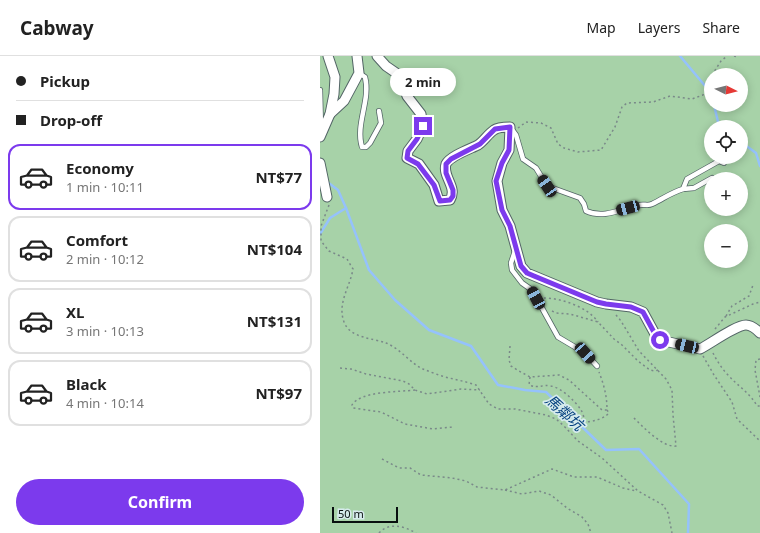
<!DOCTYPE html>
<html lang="en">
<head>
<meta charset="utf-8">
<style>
  body { margin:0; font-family:"Noto Sans","Noto Sans TC",sans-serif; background:#f6f6f6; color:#222; height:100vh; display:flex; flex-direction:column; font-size:15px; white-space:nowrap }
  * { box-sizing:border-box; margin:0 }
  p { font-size:13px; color:#767676 }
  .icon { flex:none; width:22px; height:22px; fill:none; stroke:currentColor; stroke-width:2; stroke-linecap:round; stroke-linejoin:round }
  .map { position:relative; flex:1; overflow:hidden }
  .sheet { display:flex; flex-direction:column; background:#fff; width:320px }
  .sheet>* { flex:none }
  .top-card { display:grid; align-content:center; height:88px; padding:0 16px; background:#fff }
  .needle { width:26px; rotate:96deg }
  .fabs { position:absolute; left:384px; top:12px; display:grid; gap:8px }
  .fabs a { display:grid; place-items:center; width:44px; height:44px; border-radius:50%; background:#fff; box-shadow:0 2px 10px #0003; font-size:20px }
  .scale { position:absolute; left:12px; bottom:10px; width:66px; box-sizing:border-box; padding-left:4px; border:2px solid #080f0f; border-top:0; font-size:11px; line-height:14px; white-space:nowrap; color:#080f0f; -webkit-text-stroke:3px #d6ebec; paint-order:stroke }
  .end { position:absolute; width:18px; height:18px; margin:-9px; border:5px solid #7c3aed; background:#fff; box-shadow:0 0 0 2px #fff }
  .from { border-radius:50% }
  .bubble { position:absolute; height:28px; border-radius:14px; background:#fff; box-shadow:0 2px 10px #0003; font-size:13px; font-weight:700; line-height:28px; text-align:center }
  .car { position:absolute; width:12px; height:24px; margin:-12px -6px; border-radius:5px; box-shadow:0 0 3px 1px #0007; background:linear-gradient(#222 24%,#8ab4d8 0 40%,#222 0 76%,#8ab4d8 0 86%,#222 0) }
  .top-card b { display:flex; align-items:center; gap:14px; height:38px; font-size:15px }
  .top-card b+b { border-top:1px solid #e0e0e0 }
  .top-card i { width:10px; height:10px; background:#222 }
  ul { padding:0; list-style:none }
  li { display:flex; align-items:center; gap:12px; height:66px; margin:0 8px 6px; padding:0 8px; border:2px solid #e0e0e0; border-radius:12px }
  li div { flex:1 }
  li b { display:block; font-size:15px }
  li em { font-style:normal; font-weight:700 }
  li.current { border-color:#7c3aed }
  li>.icon { width:36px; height:36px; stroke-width:1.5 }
  .action { display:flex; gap:8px; margin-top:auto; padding:8px 16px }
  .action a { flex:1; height:46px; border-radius:24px; background:#7c3aed; color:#fff; font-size:16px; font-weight:700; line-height:46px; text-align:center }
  header { display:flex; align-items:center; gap:24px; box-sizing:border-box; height:56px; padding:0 20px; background:#fff; border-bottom:1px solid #e0e0e0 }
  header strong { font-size:19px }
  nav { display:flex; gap:22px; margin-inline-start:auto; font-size:14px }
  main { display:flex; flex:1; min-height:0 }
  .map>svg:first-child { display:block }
  .green { fill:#a7d2a8; fill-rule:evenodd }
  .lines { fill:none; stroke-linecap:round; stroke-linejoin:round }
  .stream { stroke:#95c2fc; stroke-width:2.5 }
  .service-casing { stroke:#536566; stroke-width:6 }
  .minor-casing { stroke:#536566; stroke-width:11 }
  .path { stroke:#7a8989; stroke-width:1.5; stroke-dasharray:2 3; stroke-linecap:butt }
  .service { stroke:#fff; stroke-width:4.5 }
  .minor { stroke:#fff; stroke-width:9 }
  .route { stroke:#7c3aed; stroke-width:5 }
  .labels { text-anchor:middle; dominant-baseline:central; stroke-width:3.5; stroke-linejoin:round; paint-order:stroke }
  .water-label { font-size:15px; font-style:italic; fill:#04407f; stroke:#d6ebec }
</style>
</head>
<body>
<header>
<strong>Cabway</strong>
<nav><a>Map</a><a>Layers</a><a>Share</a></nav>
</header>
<main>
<section class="sheet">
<div class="top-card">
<b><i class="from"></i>Pickup</b>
<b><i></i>Drop-off</b>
</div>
<ul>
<li class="current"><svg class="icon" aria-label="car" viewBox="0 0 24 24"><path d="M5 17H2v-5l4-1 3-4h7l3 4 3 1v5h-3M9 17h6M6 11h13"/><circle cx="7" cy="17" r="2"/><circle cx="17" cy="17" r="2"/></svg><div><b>Economy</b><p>1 min · 10:11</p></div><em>NT$77</em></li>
<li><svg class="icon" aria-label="car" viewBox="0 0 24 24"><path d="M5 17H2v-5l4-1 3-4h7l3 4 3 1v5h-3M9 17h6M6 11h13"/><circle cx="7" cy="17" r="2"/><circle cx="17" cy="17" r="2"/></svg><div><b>Comfort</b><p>2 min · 10:12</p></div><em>NT$104</em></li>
<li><svg class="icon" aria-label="car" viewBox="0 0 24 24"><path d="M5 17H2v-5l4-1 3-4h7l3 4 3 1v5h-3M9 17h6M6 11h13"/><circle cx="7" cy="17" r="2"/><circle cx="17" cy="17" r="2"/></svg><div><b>XL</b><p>3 min · 10:13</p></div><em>NT$131</em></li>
<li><svg class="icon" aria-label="car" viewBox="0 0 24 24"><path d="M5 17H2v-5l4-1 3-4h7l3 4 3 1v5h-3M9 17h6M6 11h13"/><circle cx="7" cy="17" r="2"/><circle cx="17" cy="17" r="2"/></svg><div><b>Black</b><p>4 min · 10:14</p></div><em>NT$97</em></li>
</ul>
<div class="action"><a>Confirm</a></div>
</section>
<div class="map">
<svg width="440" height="477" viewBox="0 0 440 477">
  <rect width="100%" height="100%" fill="#d6ebec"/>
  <path class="green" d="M0 0H440V477H0ZM391 19H421V49H391ZM391 71H421V101H391ZM391 123H421V153H391ZM391 175H421V205H391Z"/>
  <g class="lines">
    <g class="stream">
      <path d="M360 0 391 37"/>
      <path d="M394 49 399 70 400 71"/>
      <path d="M421 86 436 97 440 110"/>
      <path d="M6 125 18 134 26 152 49 214 75 244 109 274 151 290 178 329 205 334 226 336 286 394 319 393 369 448 368 477"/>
      <path d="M0 178 10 162 26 152"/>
    </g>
    <defs>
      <g id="service">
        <path d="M39 17 45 21C51 44 35 68 42 91H46L50 87 61 67 59 55"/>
        <path d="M0 34 1 73"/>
        <path d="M191 72 196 79 203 103 216 112 227 130 260 142 264 148 266 155C284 163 301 153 320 149 324 148 328 150 332 148 343 143 350 137 363 133L367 123 399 105 404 107"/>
        <path d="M363 133 374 132 392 122"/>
        <path d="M195 195 191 207 192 214 202 227 212 234 238 281 265 297 277 310"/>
      </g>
      <g id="minor">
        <path d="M57 0 66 10 79 19 87 40 101 58 103 70 97 83 88 95 87 102 99 108 114 129 119 145 130 144C138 131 122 121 126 108 130 100 150 93 158 89 164 85 168 78 174 74 178 71 185 71 190 71L189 94 182 107 177 125 182 154 190 170 201 210 207 217 277 246 286 248 311 251 323 256 335 278 340 284 380 293C390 288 416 269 426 269 431 269 436 273 440 277"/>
        <path d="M10 58 24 45 39 17 37 0"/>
        <path d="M0 81 10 58 14 38 15 21 8 0"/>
        <path d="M0 107 7 141"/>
      </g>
    </defs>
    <use href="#service" class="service-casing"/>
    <use href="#minor" class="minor-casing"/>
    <g class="path">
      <path d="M414 0 418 1"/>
      <path d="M392 19 401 5 407 0"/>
      <path d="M198 72 206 66 221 67 231 72 238 88 244 92 258 96 281 94 295 71 302 51 307 47 333 46 350 40 372 43 383 39 391 21"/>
      <path d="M9 149 1 170V185L9 195 27 203 33 213C30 231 17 247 24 266 30 282 52 282 66 287 81 293 91 308 103 313 111 316 120 320 129 322 138 324 147 326 156 329L169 348 178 353H195L226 359 236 363 244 370 258 385 282 402 318 435 343 449 348 457 352 477"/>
      <path d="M224 242C241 242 268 251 278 266"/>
      <path d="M232 255 236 257 250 258 278 266 294 283 302 289 318 305 330 314 335 315 338 314"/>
      <path d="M296 259 301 265 319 295 346 323 352 334 353 359 356 390C343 392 322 370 313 361"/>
      <path d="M406 260 412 250 429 240 433 229"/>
      <path d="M395 273 405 261 433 248 440 246"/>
      <path d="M190 290 189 304 191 310 199 315 210 321 239 319 249 324 282 354H287C287 340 284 329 279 316"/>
      <path d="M393 297C397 305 402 313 409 320 419 331 430 337 437 350H440"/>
      <path d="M383 300 394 319 412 346 417 363 440 385"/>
      <path d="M440 303 436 304 435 314 440 341"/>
      <path d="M20 312 31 313 46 318 83 325 89 328 95 334 107 338 141 333 160 334"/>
      <path d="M210 321 209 329C219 333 222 328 231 330 242 332 255 345 261 354 263 357 264 362 265 366 274 365 282 364 289 357L287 354"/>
      <path d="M95 334C79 336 40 335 32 349L33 352 61 356 85 368 113 373 133 371"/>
      <path d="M62 403 79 412H90L101 419 132 422 146 425 157 431 185 434 232 413 254 421H277L303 432 316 435"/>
      <path d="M185 434 202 438 219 435 231 439 247 452 262 461 268 468 271 477"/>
      <path d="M59 477C69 466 84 470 96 477"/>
    </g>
    <use href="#service" class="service"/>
    <use href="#minor" class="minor"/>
  </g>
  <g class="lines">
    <path class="route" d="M103 70 97 83 88 95 87 102 98 108 114 129 120 145 130 144 133 140V134L126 117V108L131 103 160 88 175 73 190 71 189 94 182 107 176 125 182 154 190 170 201 210 207 217 214 220 277 246 286 248 311 251 323 256 335 278 340 284"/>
  </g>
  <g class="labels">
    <g class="water-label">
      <text transform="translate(245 356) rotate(42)">馬鄰坑</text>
    </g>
  </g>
</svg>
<div class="fabs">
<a><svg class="needle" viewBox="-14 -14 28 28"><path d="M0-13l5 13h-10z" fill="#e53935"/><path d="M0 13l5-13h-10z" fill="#767676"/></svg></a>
<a><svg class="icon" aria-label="locate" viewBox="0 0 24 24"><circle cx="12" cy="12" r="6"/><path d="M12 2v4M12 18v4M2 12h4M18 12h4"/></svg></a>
<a>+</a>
<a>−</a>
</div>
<div class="scale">50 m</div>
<i class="end from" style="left:340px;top:284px"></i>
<i class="end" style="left:103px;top:70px"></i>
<div class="bubble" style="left:70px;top:12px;width:66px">2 min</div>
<i class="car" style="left:227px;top:130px;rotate:326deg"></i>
<i class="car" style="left:308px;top:152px;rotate:255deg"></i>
<i class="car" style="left:216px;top:242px;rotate:332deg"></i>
<i class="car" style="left:367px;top:290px;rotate:283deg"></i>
<i class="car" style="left:265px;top:297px;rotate:138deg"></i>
</div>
</main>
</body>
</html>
